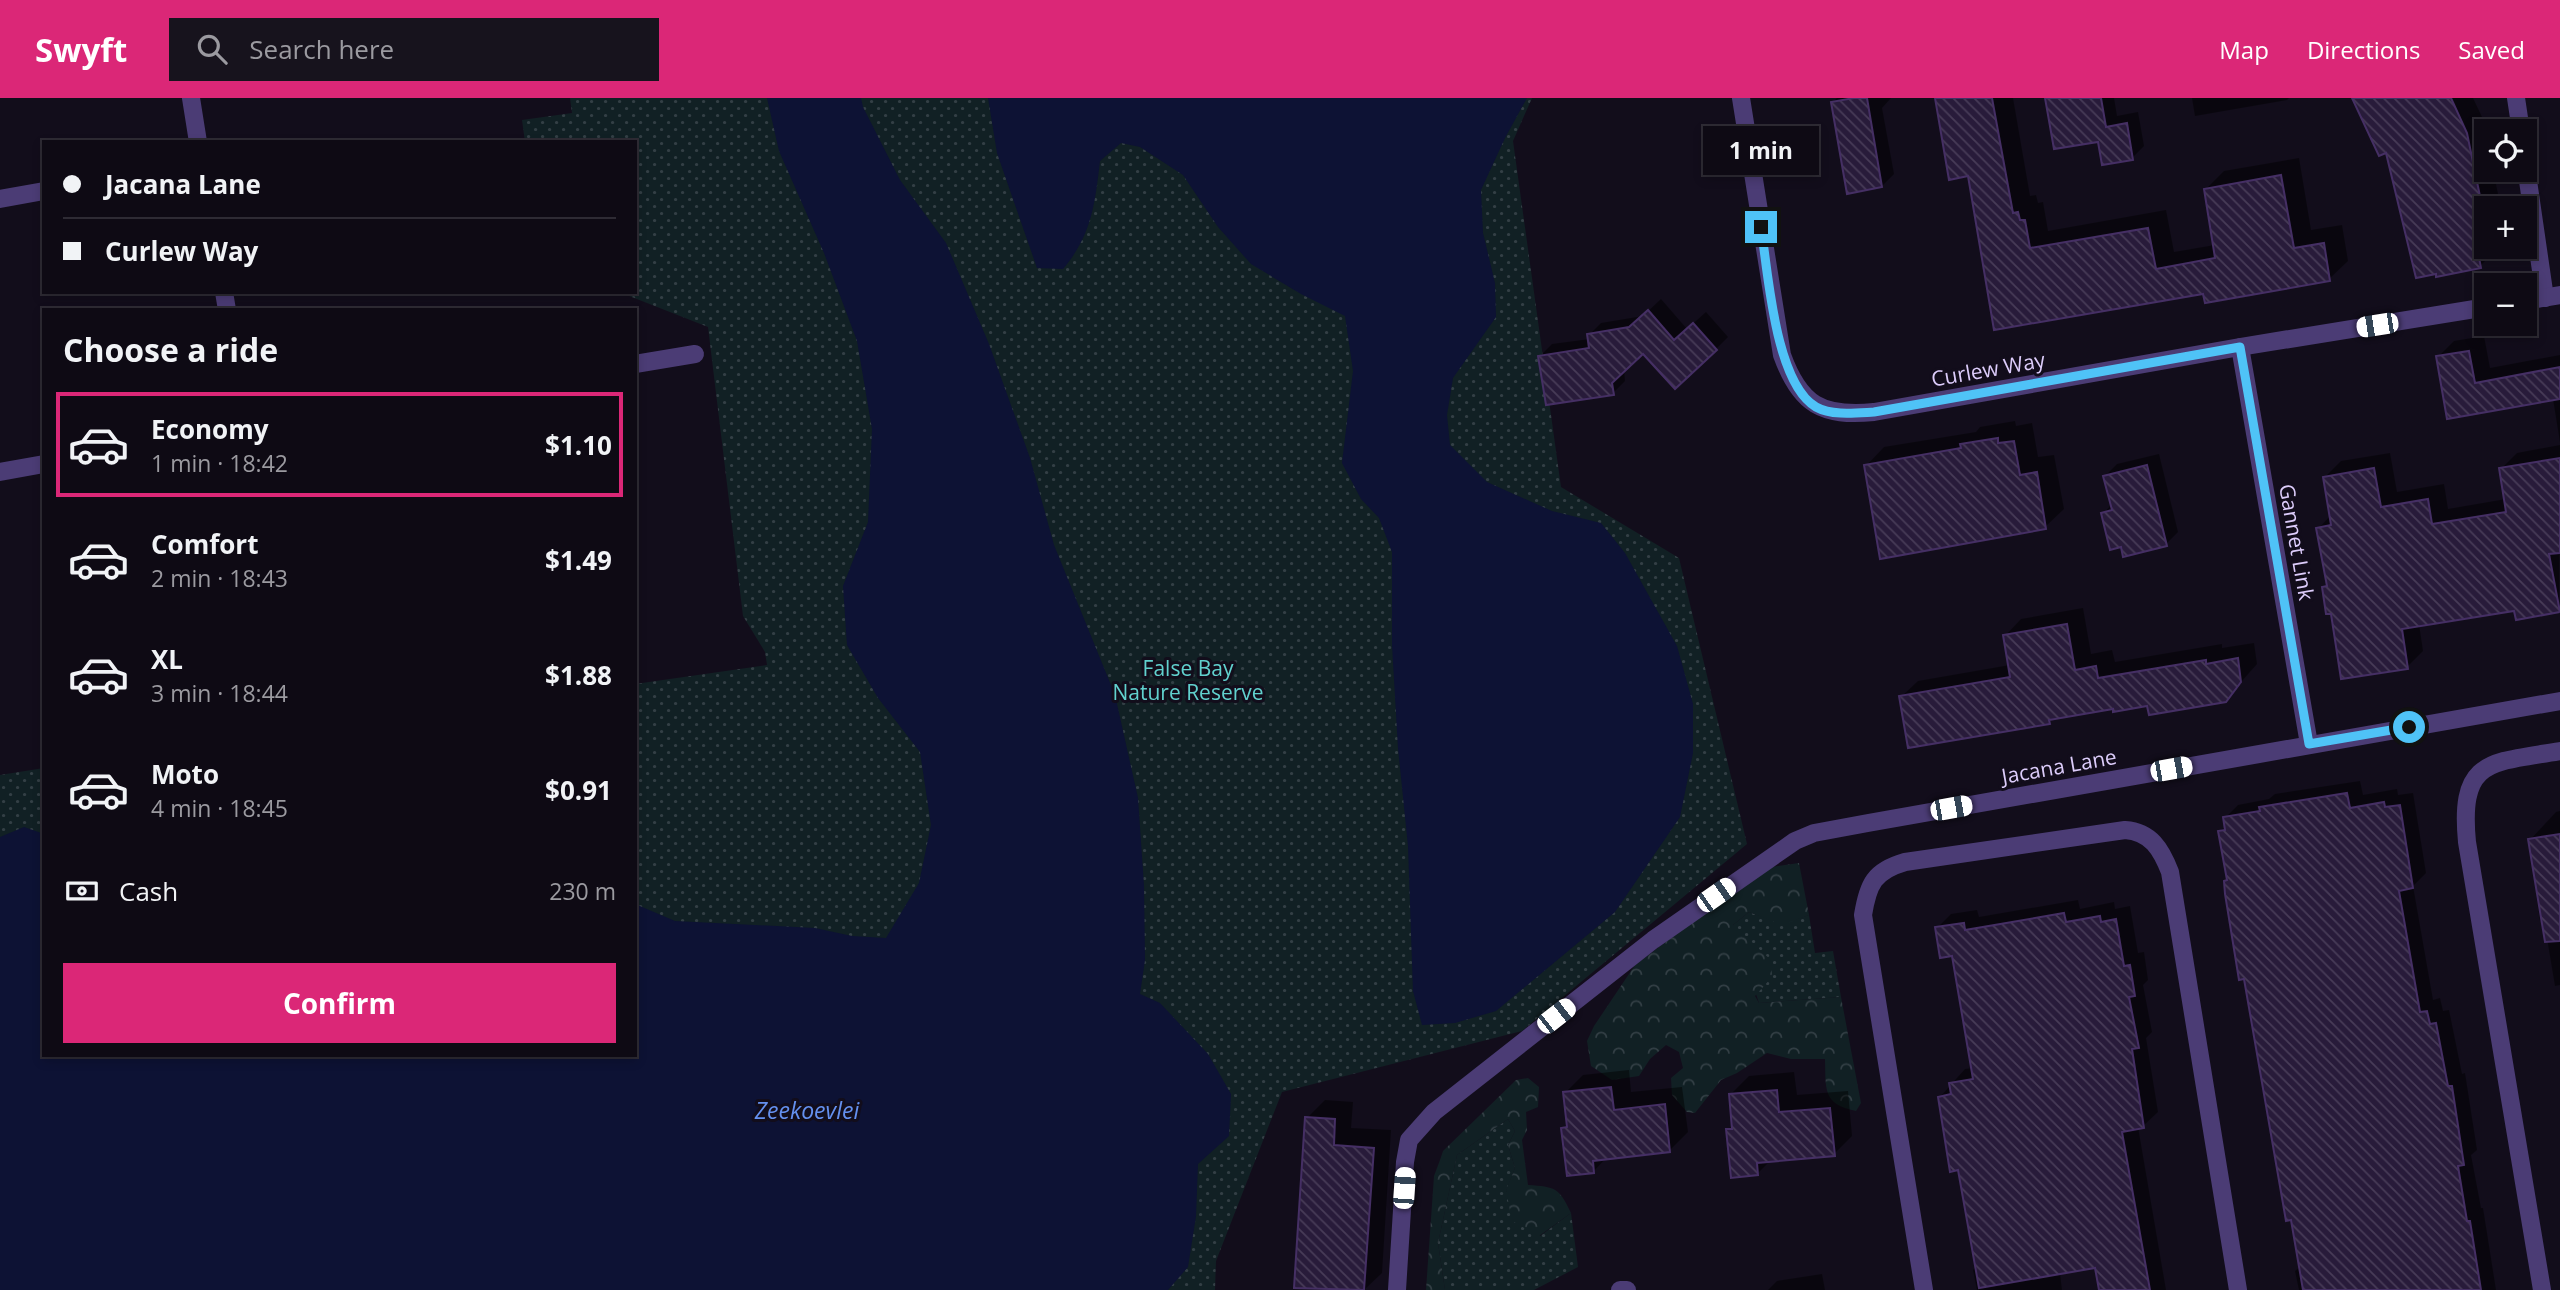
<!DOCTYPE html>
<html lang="en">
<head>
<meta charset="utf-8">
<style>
  body { margin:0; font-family:"Open Sans",sans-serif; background:#17131d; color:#f1f3f6; height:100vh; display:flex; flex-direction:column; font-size:26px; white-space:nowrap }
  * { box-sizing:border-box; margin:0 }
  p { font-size:23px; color:#9b9aa0 }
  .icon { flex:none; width:38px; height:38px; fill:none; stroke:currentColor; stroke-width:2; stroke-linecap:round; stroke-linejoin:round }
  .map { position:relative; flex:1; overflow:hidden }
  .sheet { position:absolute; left:42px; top:210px; width:595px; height:749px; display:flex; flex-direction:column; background:#0e0a14; border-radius:0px; box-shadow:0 4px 10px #0003,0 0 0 2px #2e2b34 }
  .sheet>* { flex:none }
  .banner { position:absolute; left:42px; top:42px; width:595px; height:154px; border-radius:0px; box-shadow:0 4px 10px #0003,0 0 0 2px #2e2b34; display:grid; align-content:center; height:154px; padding:0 21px; background:#0e0a14 }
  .buttons { position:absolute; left:2474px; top:21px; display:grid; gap:14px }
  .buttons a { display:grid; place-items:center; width:63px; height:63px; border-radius:0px; background:#0e0a14; box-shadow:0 4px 10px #0003,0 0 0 2px #2e2b34; font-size:35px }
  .end { position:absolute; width:32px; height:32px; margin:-16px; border:9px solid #4fc3f7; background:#111; box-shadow:0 0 0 4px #111 }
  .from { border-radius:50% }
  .bubble { position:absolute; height:49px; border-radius:0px; background:#0e0a14; box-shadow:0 4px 10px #0003,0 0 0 2px #2e2b34; font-size:23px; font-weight:700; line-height:49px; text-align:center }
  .car { position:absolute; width:21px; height:42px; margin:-21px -10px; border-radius:9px; box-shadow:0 0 5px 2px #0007; background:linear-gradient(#fff 24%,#345 0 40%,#fff 0 76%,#345 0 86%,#fff 0) }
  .banner b { display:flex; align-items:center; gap:24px; height:66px; font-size:26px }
  .banner b+b { border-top:2px solid #2e2b34 }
  .banner i { width:18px; height:18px; background:#f1f3f6 }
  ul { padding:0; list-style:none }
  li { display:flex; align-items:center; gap:21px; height:105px; margin:0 14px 10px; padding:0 7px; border:4px solid transparent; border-radius:0px }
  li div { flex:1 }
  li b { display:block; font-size:26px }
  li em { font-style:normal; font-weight:700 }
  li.selected { border-color:#db2777 }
  li>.icon { width:63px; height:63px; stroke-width:1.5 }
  h2 { padding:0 21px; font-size:32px; line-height:84px }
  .pay { display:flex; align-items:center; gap:18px; height:77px; padding:0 21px; font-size:26px }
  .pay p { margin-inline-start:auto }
  .action { display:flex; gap:14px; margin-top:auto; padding:14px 21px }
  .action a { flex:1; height:80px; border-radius:0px; background:#db2777; color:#fff; font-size:28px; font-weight:700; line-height:80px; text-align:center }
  header { display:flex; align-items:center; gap:42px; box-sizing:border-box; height:98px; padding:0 35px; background:#db2777; color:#fff }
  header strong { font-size:33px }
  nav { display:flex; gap:38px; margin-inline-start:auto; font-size:24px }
  .search { width:490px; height:63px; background:#17131d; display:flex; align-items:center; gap:18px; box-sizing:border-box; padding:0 24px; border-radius:0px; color:#9b9aa0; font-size:26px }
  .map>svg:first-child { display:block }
  .grass { fill:url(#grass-dots) }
  .forest { fill:url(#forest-crowns) }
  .water { fill:#0d1234 }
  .shadow { fill:#0007 }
  .building { fill:url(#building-back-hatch); stroke:#452f64; stroke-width:2 }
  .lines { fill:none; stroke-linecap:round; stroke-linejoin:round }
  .minor { stroke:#4b3c75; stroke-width:18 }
  .route { stroke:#4fc3f7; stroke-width:9 }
  .labels { text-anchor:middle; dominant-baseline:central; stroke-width:6; stroke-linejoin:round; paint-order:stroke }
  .street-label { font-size:21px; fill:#dcccfa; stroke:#120d1b }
  .park-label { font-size:21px; fill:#61d1ce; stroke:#120d1b }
  .water-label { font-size:23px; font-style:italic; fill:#6490ef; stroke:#120d1b }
</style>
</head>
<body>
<header>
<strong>Swyft</strong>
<div class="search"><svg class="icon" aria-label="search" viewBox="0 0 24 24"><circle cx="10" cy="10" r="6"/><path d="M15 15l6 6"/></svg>Search here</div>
<nav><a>Map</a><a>Directions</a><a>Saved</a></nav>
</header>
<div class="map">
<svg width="2560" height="1192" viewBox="0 0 2560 1192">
  <defs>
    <pattern id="grass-dots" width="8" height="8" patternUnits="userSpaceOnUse" patternTransform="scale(1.75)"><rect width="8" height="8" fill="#112024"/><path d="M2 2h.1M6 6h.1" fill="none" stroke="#333f45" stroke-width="1.8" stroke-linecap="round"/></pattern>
    <pattern id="forest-crowns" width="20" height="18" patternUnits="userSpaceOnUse" patternTransform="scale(1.75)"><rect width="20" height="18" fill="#112024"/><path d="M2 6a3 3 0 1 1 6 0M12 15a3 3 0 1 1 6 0" fill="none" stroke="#333f45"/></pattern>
    <pattern id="building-back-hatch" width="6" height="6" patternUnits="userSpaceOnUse" patternTransform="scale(1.75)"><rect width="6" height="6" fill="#281b3a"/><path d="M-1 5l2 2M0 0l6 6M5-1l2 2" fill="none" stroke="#473b57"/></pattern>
  </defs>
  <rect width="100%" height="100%" fill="#120d1b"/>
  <g class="grass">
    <path d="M570 0H1532L1513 43 1561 389 1679 460 1747 746 1522 933 1282 994 1216 1163 1215 1192H0V677L44 670V957H635V586L767 567 765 554 743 518 708 229 619 194H635V44H525L522 22 572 15Z"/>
    <path d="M1749 814 1782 826 1809 817 1815 855 1833 853 1841 899 1759 905 1733 827Z"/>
    <path d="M1508 1021 1515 1033 1508 1047 1515 1070 1506 1093 1540 1138 1571 1115 1578 1169 1534 1192H1445L1438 1145 1457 1057Z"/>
  </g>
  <g class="forest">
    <path d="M1799 765 1809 817 1782 827 1749 814 1733 827 1771 862 1772 879 1755 898 1759 905 1841 899 1861 1005 1856 1013C1822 1006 1826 991 1825 961H1791L1767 955 1737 975 1721 982 1695 1015 1687 1014 1672 997 1671 980 1683 970 1679 954 1666 947 1650 961 1639 978 1612 982 1591 968 1587 943 1594 928 1635 867 1765 770Z"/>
    <path d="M1528 980 1539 989 1538 1009 1526 1014 1527 1032 1522 1042 1528 1087C1555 1089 1559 1089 1571 1115L1539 1138 1512 1123 1506 1092 1515 1070 1508 1047 1515 1033 1508 1021 1457 1057 1438 1145 1445 1192H1426L1434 1078 1440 1062 1443 1053 1516 982Z"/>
  </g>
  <g class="water">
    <path d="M767 0H861L863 9 900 82 946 145 989 246 1030 360 1054 447 1115 597 1138 700 1144 788 1145 862 1140 896 1160 905 1208 956 1231 996 1229 1038 1198 1066 1196 1118 1188 1169 1168 1192H0V739L24 729 44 736V957H635V806L675 823 815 830 852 838 886 840 919 785 931 727 920 654 878 600 847 547 843 488 868 424 872 331 857 243 824 155 779 53Z"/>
    <path d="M988 0H1527L1505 40 1481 92 1483 135 1495 185 1496 219 1453 280 1447 317 1450 347 1487 384 1552 413 1601 425 1625 455 1677 548 1693 606V655L1680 719 1615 814 1496 913 1455 925 1422 927 1413 893 1408 748 1398 650 1392 547V454L1379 420 1361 401 1342 365 1353 273 1345 218 1301 196 1251 166 1218 129 1183 77 1140 49 1121 45 1100 63C1095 105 1092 137 1063 171L1037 170 997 55Z"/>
  </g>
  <g class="shadow">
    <path d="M1837 0H1891L1882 10 1894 76 1882 88 1833 4Z"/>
    <path d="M1937 0H2013L2030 98 2036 97 2038 105 2043 104 2048 133 2166 112 2174 154 2215 147 2206 91 2224 73 2299 60 2311 132 2342 127 2348 163 2329 181 2205 194 1996 230 1969 76Z"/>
    <path d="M2046 0H2114L2117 18 2138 14 2144 48 2132 60 2099 42Z"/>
    <path d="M2192 0H2289L2287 2 2195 18Z"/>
    <path d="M2354 0H2473L2482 19 2487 41V72H2493L2501 110H2487V149H2495L2496 152 2480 168 2388 52Z"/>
    <path d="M1661 201 1687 231 1706 214 1728 239 1716 251 1644 254 1624 272 1625 283 1613 295 1540 258 1552 246 1590 241 1589 237 1601 225 1643 218Z"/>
    <path d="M2484 238 2490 270 2560 257V344L2553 301 2449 319 2438 259 2454 243Z"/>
    <path d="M2015 323 2016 328 2032 325 2038 359 2054 357 2064 411 2045 429 1866 368 1884 349 1976 334 1980 329Z"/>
    <path d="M2560 347 2559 513 2515 511 2419 526 2423 553 2407 569 2332 514 2323 490 2328 485 2318 431 2331 417 2325 379 2341 363 2390 355 2397 394 2444 386 2448 411 2506 401 2501 371 2517 355Z"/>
    <path d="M2159 356 2178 434 2166 446 2103 416 2112 406 2105 378 2117 366Z"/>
    <path d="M2083 510 2091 556 2112 552 2115 564 2222 546V550L2254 545 2257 566 2225 602 2114 609 2054 619 2049 624 1901 599 1918 583 2010 567 2005 538 2021 521Z"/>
    <path d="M2360 683 2363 697 2397 691 2398 697 2413 695 2426 775 2413 788 2433 902 2440 900 2443 913 2449 912 2462 976 2465 975 2477 1052 2471 1057 2481 1110H2483L2496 1192H2299L2295 1173 2301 1168 2220 733 2226 728 2225 720 2238 707 2269 701 2275 696Z"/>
    <path d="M2560 713V887L2555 888 2544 822 2540 823 2536 796 2539 794 2530 742 2556 714Z"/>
    <path d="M2078 802 2080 811 2114 804 2115 811 2130 808 2138 855 2144 854 2148 882 2143 887 2152 934 2146 940 2158 1014 2143 1028 2138 1029 2166 1192H2101L2097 1168 2060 1175 2062 1192H1977L1973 1172 1977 1168 1960 1070 1940 999 1965 971 1973 970 1953 856 1937 830 1951 816 1977 812 1979 819Z"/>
    <path d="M1629 972 1631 994 1682 989 1688 1034 1670 1052 1607 1059 1593 1074 1563 1030 1569 1025 1565 995 1583 977Z"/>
    <path d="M1794 974 1797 997 1848 993 1852 1038 1834 1056 1771 1062 1757 1076 1728 1032 1733 1026 1731 996 1749 978Z"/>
    <path d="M1325 1002 1353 1004 1351 1030 1391 1032 1382 1175 1364 1192 1296 1188 1307 1020Z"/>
    <path d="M1822 1176 1825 1192H1768L1777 1183Z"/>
  </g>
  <g class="building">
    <path d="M1854 0H1867L1882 89 1847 96 1831 4Z"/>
    <path d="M1935 0H1992L2013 115 2018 114 2020 122H2025L2030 150 2148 130 2156 171 2215 160 2204 91 2281 77 2294 150 2324 145 2330 183 2205 205 2203 196 1994 232 1968 78 1949 82Z"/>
    <path d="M2045 0H2101L2106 29 2127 25 2133 62 2102 67 2098 44 2054 51Z"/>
    <path d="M2352 0H2451L2467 35 2482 108 2487 107V147L2477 149 2481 170 2436 179V176L2416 180 2386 55 2379 58Z"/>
    <path d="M1648 212 1674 242 1693 225 1717 252 1675 291 1643 256 1612 285 1614 297 1546 307 1538 258 1589 250 1587 236 1629 229Z"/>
    <path d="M2469 253 2475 285 2560 269V301L2447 321 2436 258Z"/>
    <path d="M1998 340V345L2014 343 2020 377 2037 374 2046 431 1880 461 1864 367 1961 350 1960 346Z"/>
    <path d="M2560 360V455L2549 456 2560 514 2516 522 2514 513 2402 531 2408 571 2341 581 2331 516H2326L2322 489 2327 488 2316 430 2331 427 2323 379 2374 370 2381 409 2428 401 2432 426 2506 414 2499 370Z"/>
    <path d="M2147 367 2167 448 2123 459 2121 449 2110 452 2101 415 2112 412 2103 378Z"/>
    <path d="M2067 526 2075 572 2096 568 2098 580 2206 562V566L2238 560 2241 584 2226 604 2149 617 2147 608 2113 614V611L2049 622 2050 626 1908 650 1899 598 2010 579 2003 537Z"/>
    <path d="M2347 695 2350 710 2384 704 2385 709 2400 707 2413 790 2399 793 2420 914 2427 913 2430 926 2436 925 2448 988H2452L2464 1067 2458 1068 2467 1123H2470L2481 1192H2303L2291 1122 2286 1123 2244 881 2239 882 2225 796 2224 783 2227 782 2218 733 2225 732 2223 719 2260 713 2259 709Z"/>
    <path d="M2560 736V843L2545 844 2528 741Z"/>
    <path d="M2064 815 2066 824 2100 818 2101 824 2116 821 2124 868 2130 867 2135 898 2129 899 2139 950 2132 951 2144 1030 2122 1034 2150 1192H2099L2095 1170 1979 1190 1958 1072 1950 1074 1938 999 1951 996 1949 985 1973 981 1952 858 1940 860 1935 829 1964 825 1965 832Z"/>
    <path d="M1611 989 1614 1012 1665 1006 1670 1054 1593 1063 1594 1075 1567 1078 1561 1030 1567 1029 1563 994Z"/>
    <path d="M1777 992 1779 1014 1830 1010 1835 1058 1757 1065 1758 1077 1731 1080 1726 1031H1732L1729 996Z"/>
    <path d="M1305 1019 1335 1021 1334 1047 1374 1050 1364 1192 1294 1190Z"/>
  </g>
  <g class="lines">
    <g class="minor">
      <path d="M191 0 198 44"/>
      <path d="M1741 0 1782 257C1800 307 1822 319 1874 314L2240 249 2487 209"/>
      <path d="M2516 0 2521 33"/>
      <path d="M2525 62 2545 200"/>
      <path d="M0 101 44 93"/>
      <path d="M224 194 227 212"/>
      <path d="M2525 203 2560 197"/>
      <path d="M2240 249 2309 646"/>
      <path d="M635 266 695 256"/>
      <path d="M0 374 44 366"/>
      <path d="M1397 1192 1405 1064 1409 1042 1434 1014 1653 842 1795 743 1814 735 1868 725 2560 603"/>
      <path d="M1620 1192H1627"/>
      <path d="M1924 1192 1863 817C1868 786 1874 773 1905 764L2125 732C2151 734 2161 751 2170 774L2238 1192"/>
      <path d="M2542 1192 2467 744C2459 660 2490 665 2560 653"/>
    </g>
  </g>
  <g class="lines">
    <path class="route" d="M1761 129C1768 174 1775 285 1816 309 1832 318 1856 315 1874 314L2240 249 2309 646 2409 629"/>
  </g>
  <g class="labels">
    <g class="street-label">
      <text transform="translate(1988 271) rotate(-10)">Curlew Way</text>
      <text transform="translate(2297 444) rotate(80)">Gannet Link</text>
      <text transform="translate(2059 668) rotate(-10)">Jacana Lane</text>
    </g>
    <g class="park-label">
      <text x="1188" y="570">False Bay<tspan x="1188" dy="24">Nature Reserve</tspan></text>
    </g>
    <g class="water-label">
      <text x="807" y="1012">Zeekoevlei</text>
    </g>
  </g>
</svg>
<div class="buttons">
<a><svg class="icon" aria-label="locate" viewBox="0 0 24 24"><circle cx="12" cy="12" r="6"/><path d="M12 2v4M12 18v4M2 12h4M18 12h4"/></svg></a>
<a>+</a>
<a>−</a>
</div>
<i class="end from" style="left:2409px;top:629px"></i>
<i class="end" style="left:1761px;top:129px"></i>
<div class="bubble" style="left:1703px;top:28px;width:116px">1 min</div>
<i class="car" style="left:2377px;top:227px;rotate:261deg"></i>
<i class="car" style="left:2171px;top:671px;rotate:80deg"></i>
<i class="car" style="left:1951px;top:710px;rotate:80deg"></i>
<i class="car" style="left:1716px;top:797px;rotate:55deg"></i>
<i class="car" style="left:1556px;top:918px;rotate:52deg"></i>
<i class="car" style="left:1404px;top:1090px;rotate:4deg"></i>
<div class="banner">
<b><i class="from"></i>Jacana Lane</b>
<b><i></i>Curlew Way</b>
</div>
<section class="sheet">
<h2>Choose a ride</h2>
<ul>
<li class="selected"><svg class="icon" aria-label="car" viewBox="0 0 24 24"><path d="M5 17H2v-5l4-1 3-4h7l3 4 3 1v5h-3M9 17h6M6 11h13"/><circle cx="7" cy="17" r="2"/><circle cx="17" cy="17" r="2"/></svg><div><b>Economy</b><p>1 min · 18:42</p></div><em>$1.10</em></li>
<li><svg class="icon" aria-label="car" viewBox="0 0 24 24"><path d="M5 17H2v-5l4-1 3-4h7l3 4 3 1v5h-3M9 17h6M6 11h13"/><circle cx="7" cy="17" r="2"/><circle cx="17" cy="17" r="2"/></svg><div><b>Comfort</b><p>2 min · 18:43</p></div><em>$1.49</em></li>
<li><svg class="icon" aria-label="car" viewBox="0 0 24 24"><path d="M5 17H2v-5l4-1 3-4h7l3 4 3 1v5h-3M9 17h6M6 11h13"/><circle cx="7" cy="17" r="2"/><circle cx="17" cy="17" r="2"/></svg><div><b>XL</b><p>3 min · 18:44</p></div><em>$1.88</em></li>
<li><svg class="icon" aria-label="car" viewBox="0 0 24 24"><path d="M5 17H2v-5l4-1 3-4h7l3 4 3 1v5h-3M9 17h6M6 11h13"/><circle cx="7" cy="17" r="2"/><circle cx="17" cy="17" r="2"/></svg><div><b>Moto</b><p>4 min · 18:45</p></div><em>$0.91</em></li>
</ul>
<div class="pay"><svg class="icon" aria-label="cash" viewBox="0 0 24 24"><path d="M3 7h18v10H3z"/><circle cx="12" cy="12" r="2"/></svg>Cash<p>230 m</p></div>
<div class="action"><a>Confirm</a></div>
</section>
</div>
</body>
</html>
